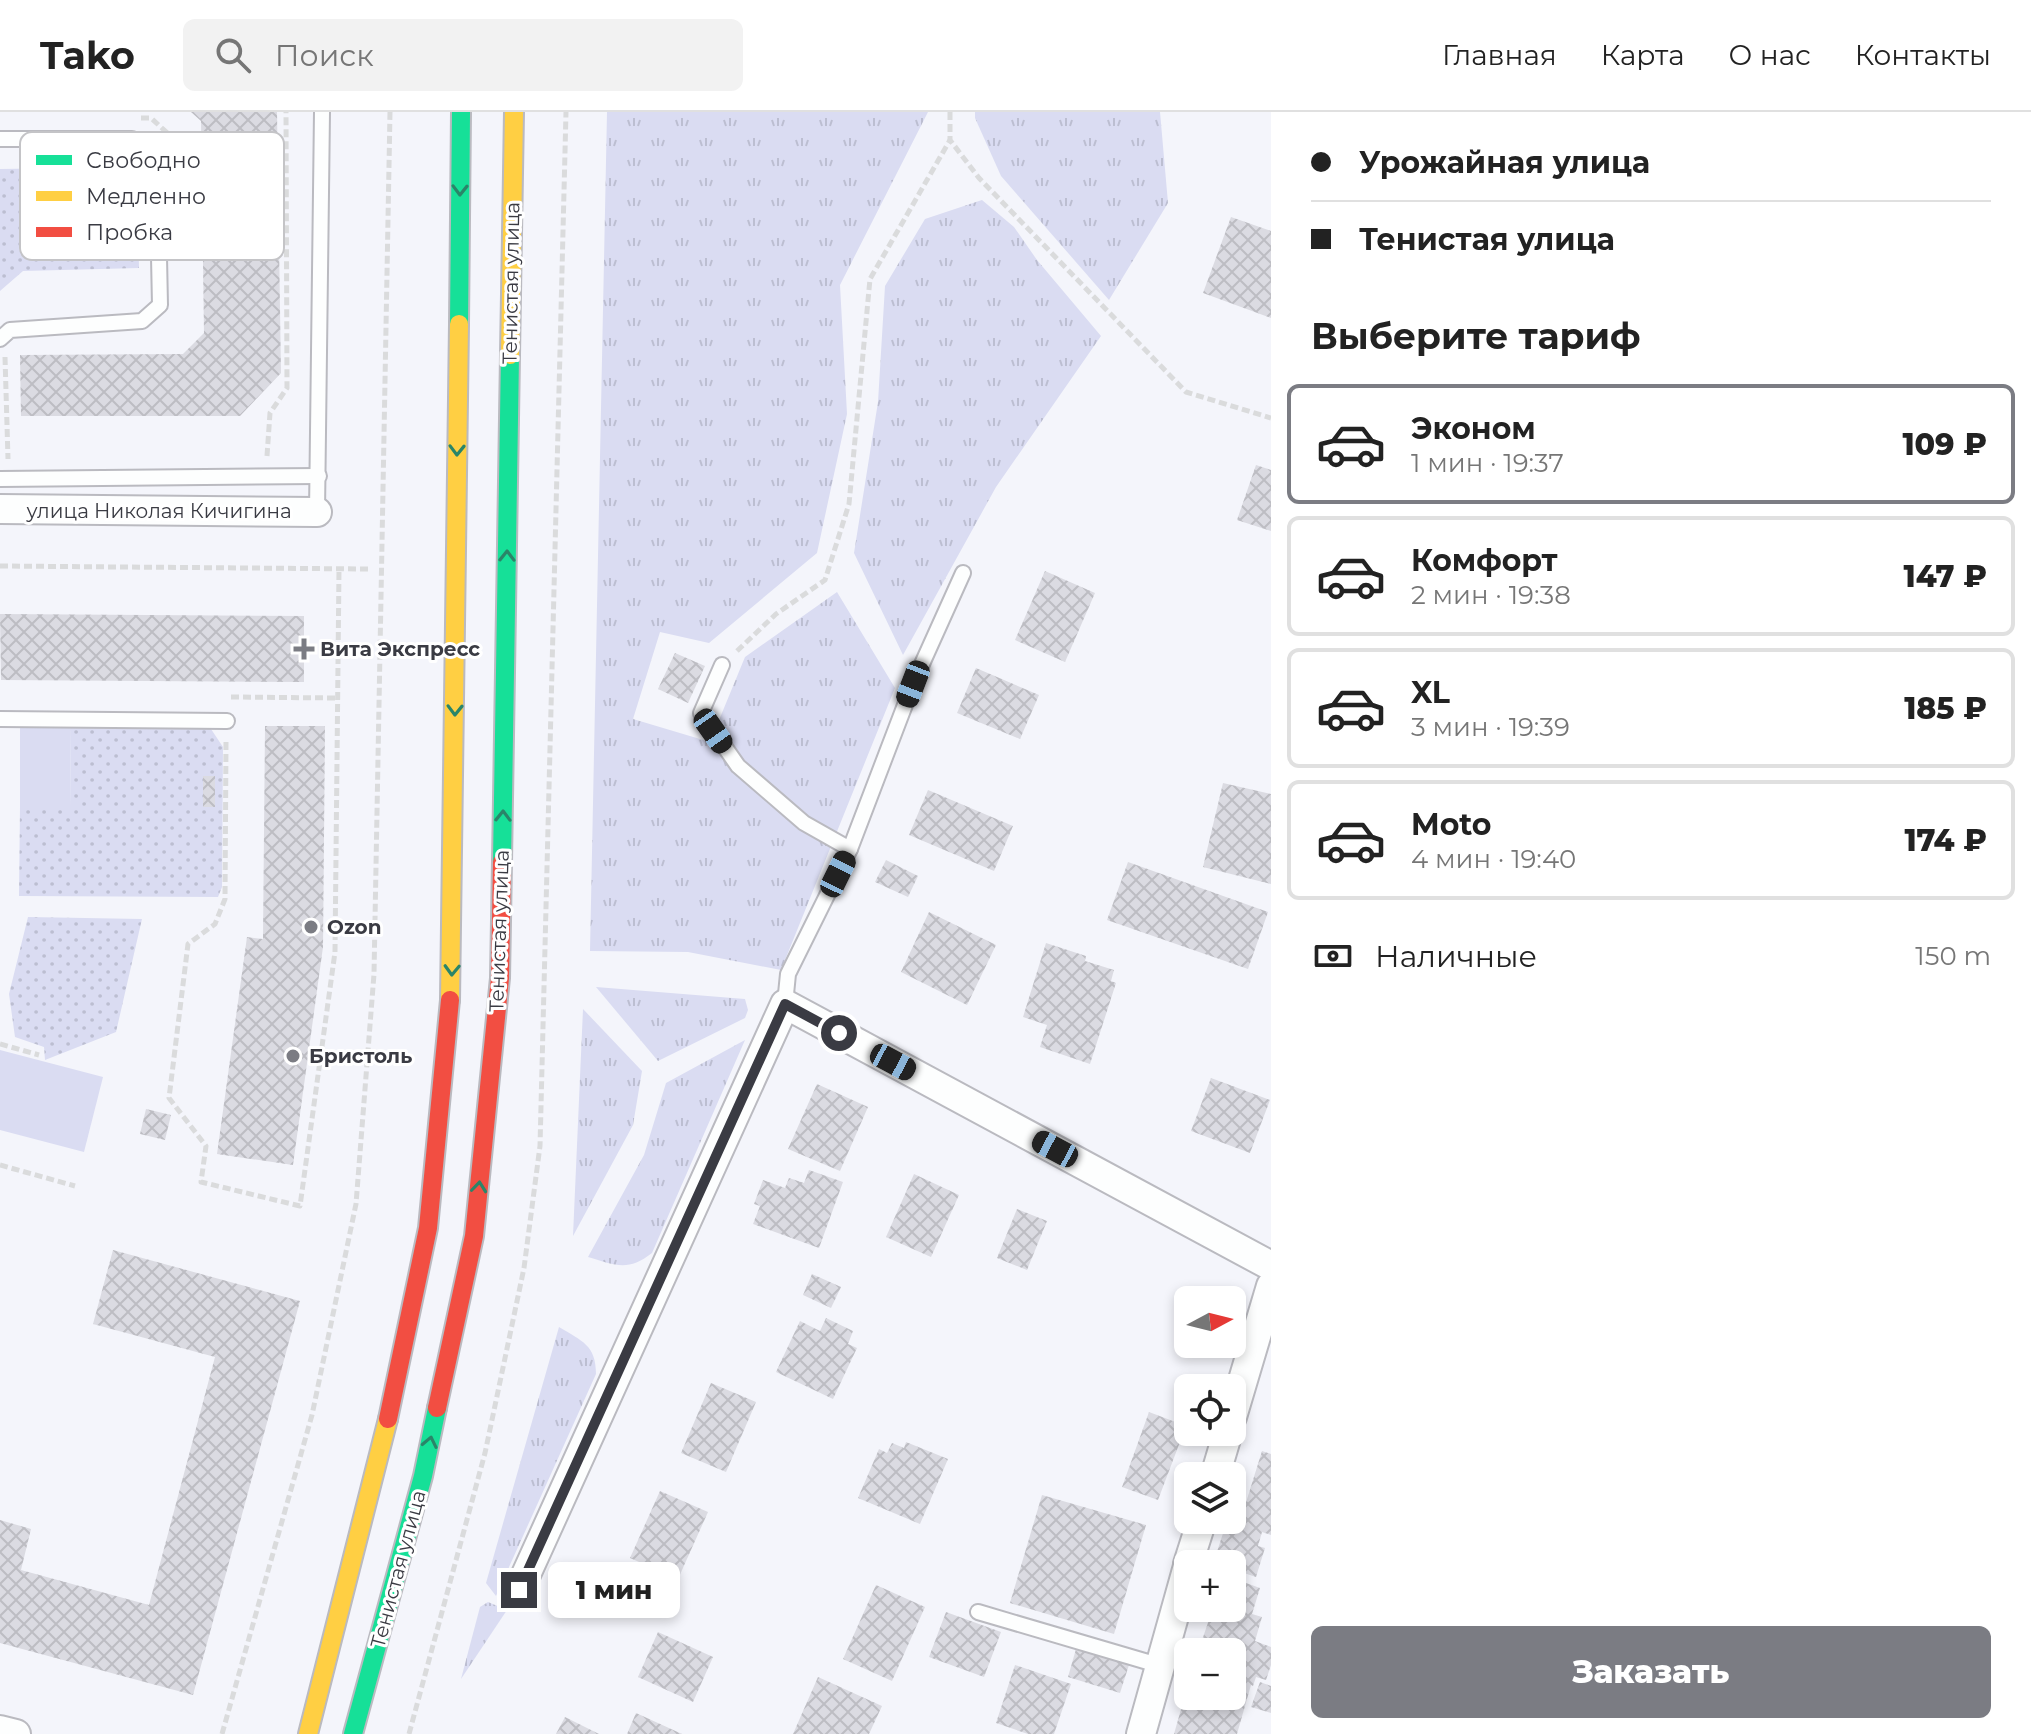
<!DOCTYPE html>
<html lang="ru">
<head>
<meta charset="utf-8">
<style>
  body { margin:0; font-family:Montserrat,sans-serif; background:#f2f2f2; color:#222; height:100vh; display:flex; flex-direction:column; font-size:30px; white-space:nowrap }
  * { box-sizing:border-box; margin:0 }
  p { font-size:26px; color:#767676 }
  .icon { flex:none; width:44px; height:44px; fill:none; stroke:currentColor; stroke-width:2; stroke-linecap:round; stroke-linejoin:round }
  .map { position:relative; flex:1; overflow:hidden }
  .details { display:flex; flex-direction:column; background:#fff; width:760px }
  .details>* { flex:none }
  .top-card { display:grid; align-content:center; height:176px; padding:0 40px; background:#fff }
  .needle { width:52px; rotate:83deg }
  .fabs { position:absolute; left:1174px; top:1174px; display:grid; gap:16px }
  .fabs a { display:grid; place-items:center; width:72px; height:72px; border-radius:12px; background:#fff; box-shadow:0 4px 12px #0003; font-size:40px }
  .end { position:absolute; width:36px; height:36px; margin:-18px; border:10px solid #3a3b43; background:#fff; box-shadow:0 0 0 4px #fff }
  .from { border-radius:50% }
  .bubble { position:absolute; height:56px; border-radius:12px; background:#fff; box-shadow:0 4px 12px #0003; font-size:26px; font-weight:800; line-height:56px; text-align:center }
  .car { position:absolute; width:24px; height:48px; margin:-24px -12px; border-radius:10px; box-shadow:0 0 6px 2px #0007; background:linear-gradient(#222 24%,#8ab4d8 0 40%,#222 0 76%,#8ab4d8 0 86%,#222 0) }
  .top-card b { display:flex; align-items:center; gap:28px; height:76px; font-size:30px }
  .top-card b+b { border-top:2px solid #e0e0e0 }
  .top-card i { width:20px; height:20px; background:#222 }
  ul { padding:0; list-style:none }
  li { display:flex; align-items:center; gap:24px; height:120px; margin:0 16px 12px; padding:0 24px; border:4px solid #e0e0e0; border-radius:12px }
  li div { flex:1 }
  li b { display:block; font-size:30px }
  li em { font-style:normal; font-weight:800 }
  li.current { border-color:#7b7c83 }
  li>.icon { width:72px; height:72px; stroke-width:1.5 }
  h2 { padding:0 40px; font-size:36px; line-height:96px }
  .pay { display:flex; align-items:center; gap:20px; height:88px; padding:0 40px; font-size:30px }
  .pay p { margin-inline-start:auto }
  .action { display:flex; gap:16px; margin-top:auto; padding:16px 40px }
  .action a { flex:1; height:92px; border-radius:12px; background:#7b7c83; color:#fff; font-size:32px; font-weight:800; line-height:92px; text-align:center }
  header { display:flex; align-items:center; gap:48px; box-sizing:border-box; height:112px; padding:0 40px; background:#fff; border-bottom:2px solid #e0e0e0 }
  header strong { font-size:38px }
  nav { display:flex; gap:44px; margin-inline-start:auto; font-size:28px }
  .search { width:560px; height:72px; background:#f2f2f2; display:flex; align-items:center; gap:20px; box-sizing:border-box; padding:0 28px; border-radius:12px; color:#767676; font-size:30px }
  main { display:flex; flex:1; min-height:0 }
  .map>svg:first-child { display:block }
  .grass { fill:url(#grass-tufts) }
  .park { fill:url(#park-dots) }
  .pitch { fill:#dadcf2 }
  .building { fill:url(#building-cross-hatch) }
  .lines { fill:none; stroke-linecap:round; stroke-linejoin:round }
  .lane-casing { stroke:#babac0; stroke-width:18 }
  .street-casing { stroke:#babac0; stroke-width:32 }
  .fast-casing { stroke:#babac0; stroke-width:22 }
  .slow-casing { stroke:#babac0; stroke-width:22 }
  .jam-casing { stroke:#babac0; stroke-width:22 }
  .path { stroke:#dadbdc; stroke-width:5; stroke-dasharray:8 4; stroke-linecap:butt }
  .lane { stroke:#fdfefe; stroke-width:14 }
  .street { stroke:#fdfefe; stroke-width:28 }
  .fast { stroke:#16e098; stroke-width:18 }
  .slow { stroke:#ffcf43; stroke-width:18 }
  .jam { stroke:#f24e42; stroke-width:18 }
  .oneway { stroke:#2a8569 }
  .route { stroke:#3a3b43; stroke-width:10 }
  .poi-dot { fill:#7b7c83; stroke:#fff; stroke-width:3 }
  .labels { text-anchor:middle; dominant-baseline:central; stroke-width:6; stroke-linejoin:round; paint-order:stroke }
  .street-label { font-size:20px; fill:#3a3b43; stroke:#fff }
  .poi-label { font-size:20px; font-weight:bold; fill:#3a3b43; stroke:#fff; text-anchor:start }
  .key { fill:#fff; stroke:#c4c4c7; stroke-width:2 }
  .key-label { font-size:22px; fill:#3a3b43 }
</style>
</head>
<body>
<header>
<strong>Tako</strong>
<div class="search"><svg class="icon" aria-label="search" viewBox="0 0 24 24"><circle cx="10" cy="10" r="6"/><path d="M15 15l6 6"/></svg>Поиск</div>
<nav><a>Главная</a><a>Карта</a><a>О нас</a><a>Контакты</a></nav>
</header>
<main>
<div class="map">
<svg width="1271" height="1622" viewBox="0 0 1271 1622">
  <defs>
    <pattern id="grass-tufts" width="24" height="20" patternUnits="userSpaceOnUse" patternTransform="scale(2)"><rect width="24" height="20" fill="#dadcf2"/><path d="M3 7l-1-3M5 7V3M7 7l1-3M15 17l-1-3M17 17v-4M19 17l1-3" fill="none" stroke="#bcbed1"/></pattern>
    <pattern id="park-dots" width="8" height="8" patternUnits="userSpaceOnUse" patternTransform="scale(2)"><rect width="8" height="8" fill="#dadcf2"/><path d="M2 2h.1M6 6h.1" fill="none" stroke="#bcbed1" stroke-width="1.8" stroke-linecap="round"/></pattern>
    <pattern id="building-cross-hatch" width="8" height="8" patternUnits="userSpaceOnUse" patternTransform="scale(2)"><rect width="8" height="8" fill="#dbdbe2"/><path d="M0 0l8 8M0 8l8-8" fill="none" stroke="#bdbdc3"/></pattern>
  </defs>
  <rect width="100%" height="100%" fill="#f4f5fb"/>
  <g class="grass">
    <path d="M607 0H928L840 173 847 302 817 441 709 531 660 520 633 607 710 630 745 545 837 480 895 576 781 858 688 840 590 839Z"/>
    <path d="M975 0H1160L1168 91 1109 188 1001 64 975 6Z"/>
    <path d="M982 88 1014 115 1037 148 1101 224 996 375 903 543 854 441 878 290 885 174 925 107Z"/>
    <path d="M596 875 745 887 748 898 745 906 658 949Z"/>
    <path d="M583 897 642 959 633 1013 573 1124Z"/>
    <path d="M745 928 652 1141C628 1160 615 1153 588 1145L644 1043 666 971Z"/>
    <path d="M559 1215C582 1229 596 1233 596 1262L496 1484 486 1471Z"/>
    <path d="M488 1490 507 1498 461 1567 480 1495Z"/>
  </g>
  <g class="park">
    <path d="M137 55 139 156 23 159 0 179V57Z"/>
    <path d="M71 616 211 617 223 635 222 775 218 785 19 784 20 694H70Z"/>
    <path d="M28 805 142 807 116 920 45 948 44 935 15 925 9 882Z"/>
  </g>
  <g class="pitch">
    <path d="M20 615 71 616 70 694H20Z"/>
    <path d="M0 938 103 965 84 1040 0 1018Z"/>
  </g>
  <g class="building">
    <path d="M191 0H277L281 261 240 304H21L20 243 183 242 204 221 201 9Z"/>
    <path d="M1231 105 1271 119V206L1203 181Z"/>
    <path d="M1256 353 1271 358V419L1237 408Z"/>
    <path d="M1045 459 1095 481 1065 550 1015 528Z"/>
    <path d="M0 502 304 504V570L1 568Z"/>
    <path d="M675 541 705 554 688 591 658 577Z"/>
    <path d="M976 556 1039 583 1020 627 957 601Z"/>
    <path d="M265 614H325L323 835 293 1053 217 1042 247 825 263 827Z"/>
    <rect x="203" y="664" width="12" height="31"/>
    <path d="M1223 671 1271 682V772L1203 755Z"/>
    <path d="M928 678 1013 714 994 759 909 723Z"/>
    <path d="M886 748 918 764 908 785 875 770Z"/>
    <path d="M1128 750 1268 800 1248 857 1107 808Z"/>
    <path d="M929 800 996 833 967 893 901 860Z"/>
    <path d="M1046 831 1086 844 1085 849 1114 858 1111 869 1116 871 1090 952 1040 935 1047 913 1023 905Z"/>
    <path d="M1211 966 1270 988 1250 1041 1191 1019Z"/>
    <path d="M817 972 868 995 840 1059 788 1037Z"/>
    <path d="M146 997 171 1003 165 1028 140 1022Z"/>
    <path d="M809 1058 843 1070 819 1136 753 1112 760 1094 754 1092 763 1068 785 1076 789 1066 804 1071Z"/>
    <path d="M914 1062 959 1083 931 1145 886 1125Z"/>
    <path d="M1017 1097 1047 1109 1027 1158 997 1146Z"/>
    <path d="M113 1138 300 1189 193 1583 0 1531V1408L31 1417 21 1458 149 1493 215 1245 93 1212Z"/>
    <path d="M812 1162 841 1175 831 1196 803 1183Z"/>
    <path d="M826 1206 853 1219 848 1232 857 1236 833 1287 776 1260 800 1209 820 1219Z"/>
    <path d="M711 1271 756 1290 726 1360 681 1341Z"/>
    <path d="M1149 1300 1186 1314 1158 1388 1122 1375Z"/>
    <path d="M906 1330 948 1347 920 1412 858 1386 879 1337 887 1341 892 1331 904 1336Z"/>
    <path d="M1262 1339 1271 1342V1423L1262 1420 1258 1434 1265 1436 1256 1465 1232 1457V1452H1213L1227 1409 1239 1413Z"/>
    <path d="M660 1379 708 1400 678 1467 630 1446Z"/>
    <path d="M1042 1383 1146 1413 1114 1522 1010 1491Z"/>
    <path d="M1232 1466 1260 1476 1252 1502 1262 1505 1255 1529 1271 1535V1553L1266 1568 1256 1565 1253 1574 1251 1573 1237 1622H1174L1187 1576 1188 1584H1232V1568L1242 1571 1232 1567V1540H1198L1213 1496H1232Z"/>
    <path d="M876 1473 925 1495 892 1569 843 1547Z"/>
    <path d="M946 1500 1001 1520 984 1565 929 1545Z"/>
    <path d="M658 1520 713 1545 693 1590 638 1565Z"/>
    <path d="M1076 1537 1129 1553 1120 1581 1068 1565Z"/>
    <path d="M1015 1553 1071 1572 1054 1622H1028L996 1611Z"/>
    <path d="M818 1565 882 1594 869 1622H793Z"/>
    <path d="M1260 1570 1271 1574V1601L1251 1595Z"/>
    <path d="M636 1601 682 1622H627Z"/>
    <path d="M565 1605 599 1622H556Z"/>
  </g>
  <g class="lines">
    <defs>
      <g id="lane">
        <path d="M0 27H132L157 49 160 193 142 209 10 218 0 227"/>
        <path d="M0 367 319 364"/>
        <path d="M317 400 322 0"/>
        <path d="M722 553 701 601 738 654 804 711 850 737"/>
        <path d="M0 607 227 609"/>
        <path d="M785 892 788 862 850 737 913 572 963 461"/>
        <path d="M978 1500 1158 1553"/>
      </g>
      <g id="street">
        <path d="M0 397 317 400"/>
        <path d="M1232 1305 1271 1174"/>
        <path d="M1215 1364 1228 1320"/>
        <path d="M1188 1452 1202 1408"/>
        <path d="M519 1478 785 892 1271 1154"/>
        <path d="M0 1618 16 1622"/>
        <path d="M1141 1622 1188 1454"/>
      </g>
      <g id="fast">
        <path d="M459 212 461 0"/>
        <path d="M502 750 510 243"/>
        <path d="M353 1622 423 1364 437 1296"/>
      </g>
      <g id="slow">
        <path d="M510 243 514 0"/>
        <path d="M450 888 459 212"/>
        <path d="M308 1622 388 1307"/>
      </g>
      <g id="jam">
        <path d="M437 1296 474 1124 500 866 502 750"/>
        <path d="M388 1307 428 1116 450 888"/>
      </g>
    </defs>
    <use href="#lane" class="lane-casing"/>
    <use href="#street" class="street-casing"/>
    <use href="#fast" class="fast-casing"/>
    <use href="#slow" class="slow-casing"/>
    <use href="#jam" class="jam-casing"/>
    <g class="path">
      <path d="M950 0V28L979 66 1186 280 1271 306"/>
      <path d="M141 6H151L176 29V36"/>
      <path d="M5 245 8 347"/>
      <path d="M267 344 270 301 287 276 286 0"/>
      <path d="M0 454 370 457"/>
      <path d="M737 539 776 502 825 468 849 392 870 167 950 28"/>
      <path d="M231 585 338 586"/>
      <path d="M226 630 225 787 215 812 188 832 169 986 206 1034 201 1070 300 1094 335 840 339 457"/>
      <path d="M0 932 39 943"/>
      <path d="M0 1053 75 1074"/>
      <path d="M222 1622 312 1303 356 1092 374 862 390 0"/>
      <path d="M409 1622 485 1341 524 1156 540 1034 566 0"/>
    </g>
    <use href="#lane" class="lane"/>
    <use href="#street" class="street"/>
    <use href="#fast" class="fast"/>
    <use href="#slow" class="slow"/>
    <use href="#jam" class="jam"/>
  </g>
  <defs><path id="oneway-chevron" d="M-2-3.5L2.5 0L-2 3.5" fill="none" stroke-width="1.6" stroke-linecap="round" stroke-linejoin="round" transform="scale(2)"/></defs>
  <g class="oneway">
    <use href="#oneway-chevron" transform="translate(460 78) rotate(91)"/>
    <use href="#oneway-chevron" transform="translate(457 338) rotate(91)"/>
    <use href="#oneway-chevron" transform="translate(507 444) rotate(-89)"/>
    <use href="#oneway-chevron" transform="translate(455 598) rotate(91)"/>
    <use href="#oneway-chevron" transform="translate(503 704) rotate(-89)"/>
    <use href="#oneway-chevron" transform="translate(452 858) rotate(92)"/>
    <use href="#oneway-chevron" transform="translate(479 1075) rotate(-84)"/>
    <use href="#oneway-chevron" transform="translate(430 1330) rotate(-78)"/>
  </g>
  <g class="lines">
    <path class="route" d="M519 1478 785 892 839 921"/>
  </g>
  <g class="poi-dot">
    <path d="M300 525h8v8h8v8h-8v8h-8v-8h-8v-8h8z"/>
    <circle cx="311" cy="815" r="8"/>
    <circle cx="293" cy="944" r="8"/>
  </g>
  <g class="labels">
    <g class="street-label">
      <text transform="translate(511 171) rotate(-89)">Тенистая улица</text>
      <text x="159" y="399">улица Николая Кичигина</text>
      <text transform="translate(499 819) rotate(-88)">Тенистая улица</text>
      <text transform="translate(398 1457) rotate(-75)">Тенистая улица</text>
    </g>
    <g class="poi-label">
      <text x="320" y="537">Вита Экспресс</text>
      <text x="327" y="815">Ozon</text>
      <text x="309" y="944">Бристоль</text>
    </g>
  </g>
  <rect x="20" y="20" width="264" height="128" rx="12" class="key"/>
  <rect x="36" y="43" width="36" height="10" fill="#16e098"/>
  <rect x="36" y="79" width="36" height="10" fill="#ffcf43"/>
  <rect x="36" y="115" width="36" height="10" fill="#f24e42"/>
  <g class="key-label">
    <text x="86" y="56">Свободно</text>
    <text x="86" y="92">Медленно</text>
    <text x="86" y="128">Пробка</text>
  </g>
</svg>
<div class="fabs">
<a><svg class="needle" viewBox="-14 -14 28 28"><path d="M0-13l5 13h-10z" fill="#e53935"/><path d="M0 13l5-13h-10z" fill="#767676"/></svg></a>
<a><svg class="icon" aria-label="locate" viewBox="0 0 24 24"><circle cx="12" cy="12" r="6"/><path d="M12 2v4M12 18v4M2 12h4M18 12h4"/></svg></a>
<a><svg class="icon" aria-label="layers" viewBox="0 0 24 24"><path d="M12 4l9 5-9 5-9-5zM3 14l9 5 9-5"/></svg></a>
<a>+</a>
<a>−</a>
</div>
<i class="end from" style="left:839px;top:921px"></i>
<i class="end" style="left:519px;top:1478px"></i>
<div class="bubble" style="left:548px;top:1450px;width:132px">1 мин</div>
<i class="car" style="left:913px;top:572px;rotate:201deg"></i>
<i class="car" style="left:713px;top:619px;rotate:145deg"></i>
<i class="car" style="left:838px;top:762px;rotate:26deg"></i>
<i class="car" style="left:893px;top:950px;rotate:118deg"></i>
<i class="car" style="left:1055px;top:1037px;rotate:298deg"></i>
</div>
<section class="details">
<div class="top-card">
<b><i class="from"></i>Урожайная улица</b>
<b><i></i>Тенистая улица</b>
</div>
<h2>Выберите тариф</h2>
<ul>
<li class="current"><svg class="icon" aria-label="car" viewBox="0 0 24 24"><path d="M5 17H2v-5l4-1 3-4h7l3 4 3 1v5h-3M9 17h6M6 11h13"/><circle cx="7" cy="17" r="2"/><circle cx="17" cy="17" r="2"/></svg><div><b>Эконом</b><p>1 мин · 19:37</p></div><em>109 ₽</em></li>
<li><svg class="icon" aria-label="car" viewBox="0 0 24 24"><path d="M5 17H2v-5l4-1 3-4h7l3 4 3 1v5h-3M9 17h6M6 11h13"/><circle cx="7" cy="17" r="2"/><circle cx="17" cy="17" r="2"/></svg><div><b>Комфорт</b><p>2 мин · 19:38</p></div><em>147 ₽</em></li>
<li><svg class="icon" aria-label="car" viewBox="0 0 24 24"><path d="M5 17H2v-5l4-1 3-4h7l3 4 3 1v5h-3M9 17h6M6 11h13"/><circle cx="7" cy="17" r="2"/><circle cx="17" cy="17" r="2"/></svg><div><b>XL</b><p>3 мин · 19:39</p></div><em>185 ₽</em></li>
<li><svg class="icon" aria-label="car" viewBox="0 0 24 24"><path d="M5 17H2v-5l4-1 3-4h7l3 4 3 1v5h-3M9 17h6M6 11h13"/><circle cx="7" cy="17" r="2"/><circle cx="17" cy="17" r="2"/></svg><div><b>Moto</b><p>4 мин · 19:40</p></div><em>174 ₽</em></li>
</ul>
<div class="pay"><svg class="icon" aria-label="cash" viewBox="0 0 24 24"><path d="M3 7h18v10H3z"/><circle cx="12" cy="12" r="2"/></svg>Наличные<p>150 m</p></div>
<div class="action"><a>Заказать</a></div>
</section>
</main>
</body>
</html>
